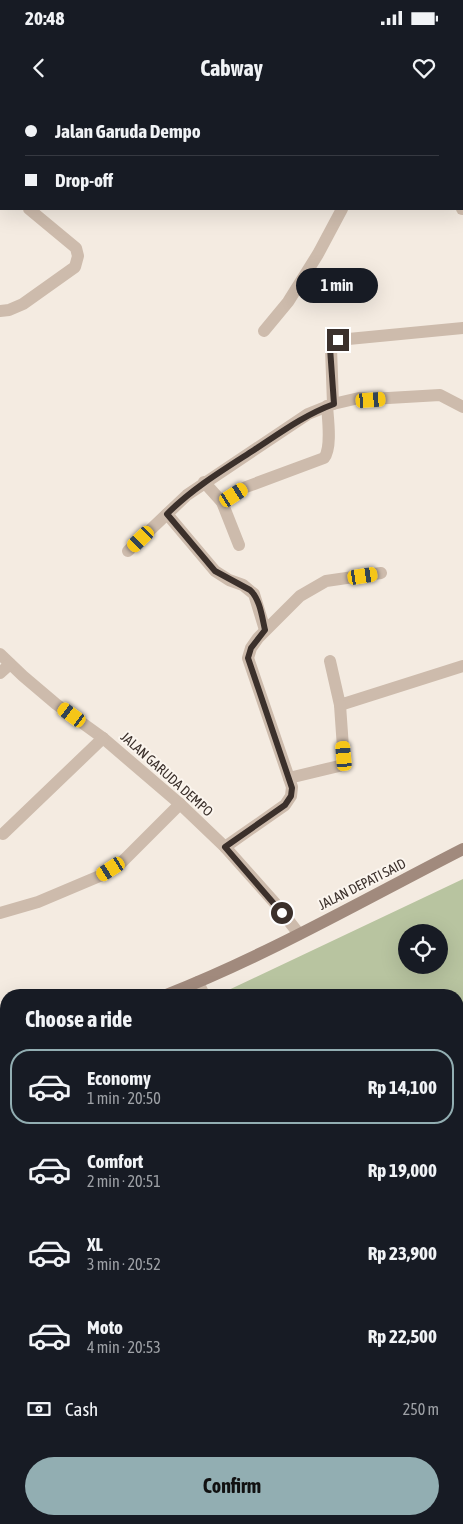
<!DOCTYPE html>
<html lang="en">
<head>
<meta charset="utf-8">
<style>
  body { margin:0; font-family:"Asap Condensed",sans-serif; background:#242831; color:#f1f3f6; height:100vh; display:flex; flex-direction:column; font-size:19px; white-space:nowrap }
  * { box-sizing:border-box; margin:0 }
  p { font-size:16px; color:#9ea1a6 }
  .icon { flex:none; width:28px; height:28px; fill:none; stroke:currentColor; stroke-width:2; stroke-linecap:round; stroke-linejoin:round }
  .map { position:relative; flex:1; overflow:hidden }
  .panel { position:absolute; left:0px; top:889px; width:464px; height:536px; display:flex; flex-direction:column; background:#171b24; border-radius:20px 20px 0 0; box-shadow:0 5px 20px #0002 }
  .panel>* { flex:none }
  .top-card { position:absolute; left:0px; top:0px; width:464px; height:110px; box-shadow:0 5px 20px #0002; display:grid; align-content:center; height:110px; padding:0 25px; background:#171b24 }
  .buttons { position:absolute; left:398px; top:824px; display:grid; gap:10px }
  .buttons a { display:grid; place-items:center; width:50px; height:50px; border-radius:50%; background:#171b24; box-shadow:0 5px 20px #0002; font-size:25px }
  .end { position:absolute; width:22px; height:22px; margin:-11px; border:6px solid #3b302b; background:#fff; box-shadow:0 0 0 2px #fff }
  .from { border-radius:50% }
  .bubble { position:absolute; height:35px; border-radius:18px; background:#171b24; box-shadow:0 5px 20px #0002; font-size:16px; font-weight:700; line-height:35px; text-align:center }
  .car { position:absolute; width:15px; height:30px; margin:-15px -8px; border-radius:6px; box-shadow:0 0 4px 1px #0007; background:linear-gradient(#f5c518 24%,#345 0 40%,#f5c518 0 76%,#345 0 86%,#f5c518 0) }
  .top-card b { display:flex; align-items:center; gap:18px; height:48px; font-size:19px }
  .top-card b+b { border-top:1px solid #363941 }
  .top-card i { width:12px; height:12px; background:#f1f3f6 }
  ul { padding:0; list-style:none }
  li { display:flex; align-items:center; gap:15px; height:75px; margin:0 10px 8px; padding:0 15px; border:2px solid transparent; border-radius:20px }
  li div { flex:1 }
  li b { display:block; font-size:19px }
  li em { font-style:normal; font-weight:700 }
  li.on { border-color:#92aeb2 }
  li>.icon { width:45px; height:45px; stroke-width:1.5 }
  h2 { padding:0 25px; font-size:22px; line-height:60px }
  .pay { display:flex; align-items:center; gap:12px; height:55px; padding:0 25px; font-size:19px }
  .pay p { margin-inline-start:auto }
  .button { display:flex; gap:10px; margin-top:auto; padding:10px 25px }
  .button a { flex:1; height:58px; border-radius:30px; background:#92aeb2; color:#111; font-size:20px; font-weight:700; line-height:58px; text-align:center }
  .status { display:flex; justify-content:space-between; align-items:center; height:35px; padding:0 25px; background:#171b24; direction:ltr }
  .status svg { height:14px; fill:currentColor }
  header { display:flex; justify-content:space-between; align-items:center; height:65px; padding:0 25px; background:#171b24; font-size:22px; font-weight:700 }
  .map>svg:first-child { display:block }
  .green { fill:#b8c4a0; fill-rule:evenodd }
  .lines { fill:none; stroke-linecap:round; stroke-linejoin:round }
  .river { stroke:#7fb0b2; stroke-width:36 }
  .minor { stroke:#cdbbac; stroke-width:12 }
  .secondary { stroke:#a18a7d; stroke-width:12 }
  .route { stroke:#3b302b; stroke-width:6 }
  .labels { text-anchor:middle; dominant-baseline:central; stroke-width:4; stroke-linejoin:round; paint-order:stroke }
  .street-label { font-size:14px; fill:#3b302b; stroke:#fbf5ee }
</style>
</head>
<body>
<div class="status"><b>20:48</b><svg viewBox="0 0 49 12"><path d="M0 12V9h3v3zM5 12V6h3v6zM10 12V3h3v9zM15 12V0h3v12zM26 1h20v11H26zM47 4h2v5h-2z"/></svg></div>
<header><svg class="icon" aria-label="back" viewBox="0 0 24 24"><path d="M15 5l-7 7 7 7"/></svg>Cabway<svg class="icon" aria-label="heart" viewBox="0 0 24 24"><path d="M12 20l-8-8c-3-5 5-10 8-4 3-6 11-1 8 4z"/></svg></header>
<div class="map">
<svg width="463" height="1424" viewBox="0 0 463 1424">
  <rect width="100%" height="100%" fill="#f4ebe1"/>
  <path class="green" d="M463 779V1405L458 1394V895H218ZM406 832H439V865H406Z"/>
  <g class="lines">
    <g class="river">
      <path d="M0 1349 6 1347"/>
      <path d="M369 1419 373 1424"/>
    </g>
    <g class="minor">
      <path d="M107 1V0"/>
      <path d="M462 15 463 14"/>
      <path d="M0 85 1 86"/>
      <path d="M462 109H463"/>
      <path d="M0 211 9 210 23 204 75 167 78 156 76 148 29 109"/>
      <path d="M264 231 288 202 318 154 342 109"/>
      <path d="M333 304 331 248 338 240 463 228"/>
      <path d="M204 382 222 402"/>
      <path d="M167 414 215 471 229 480 243 485 254 494 265 530"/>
      <path d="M239 445 222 402 246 387 324 358C332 348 328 320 327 306"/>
      <path d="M128 451 187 395 308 314 333 304 359 298 371 299 440 295 463 307"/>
      <path d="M0 554 23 576 56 604 103 638 180 704 225 747 274 802 299 834"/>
      <path d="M330 561 340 605 463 566"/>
      <path d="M0 573 10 564"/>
      <path d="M289 678 339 666 344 662 340 605"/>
      <path d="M3 734 103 638"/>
      <path d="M225 747 285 705 291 696 292 687 248 558 251 548 258 538 300 496 326 481 381 473"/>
      <path d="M0 813 38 802 102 775 121 763 180 704"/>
      <path d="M198 882 204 895"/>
      <path d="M0 1087 6 1098"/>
      <path d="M458 1160 463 1164"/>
      <path d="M0 1200 6 1215"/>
      <path d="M0 1286 6 1283"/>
    </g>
    <g class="secondary">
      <path d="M166 895C268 855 365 799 463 749"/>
      <path d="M0 960 6 957"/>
    </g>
  </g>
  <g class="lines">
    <path class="route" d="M282 813 225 747 285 705 291 696 292 688 248 558 251 548 265 530C262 517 260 499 250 490L215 471 167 414C193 388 223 370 254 350 280 333 304 315 334 304L330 248 338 240"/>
  </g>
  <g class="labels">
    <g class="street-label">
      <text transform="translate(167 674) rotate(42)">JALAN GARUDA DEMPO</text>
      <text transform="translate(362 784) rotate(-27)">JALAN DEPATI SAID</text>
    </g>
  </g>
</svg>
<div class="buttons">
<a><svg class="icon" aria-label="locate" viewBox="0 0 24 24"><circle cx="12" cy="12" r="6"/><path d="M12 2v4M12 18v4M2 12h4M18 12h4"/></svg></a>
</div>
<i class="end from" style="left:282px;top:813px"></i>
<i class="end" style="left:338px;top:240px"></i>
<div class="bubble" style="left:296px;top:168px;width:82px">1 min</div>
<i class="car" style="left:371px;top:300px;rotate:86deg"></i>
<i class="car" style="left:234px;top:395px;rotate:57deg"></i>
<i class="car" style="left:141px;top:439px;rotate:226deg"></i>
<i class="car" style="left:363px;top:476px;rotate:81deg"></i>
<i class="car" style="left:72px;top:615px;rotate:306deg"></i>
<i class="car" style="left:344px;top:656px;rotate:355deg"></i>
<i class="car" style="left:111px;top:769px;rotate:237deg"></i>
<div class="top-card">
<b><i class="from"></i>Jalan Garuda Dempo</b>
<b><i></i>Drop-off</b>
</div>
<section class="panel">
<h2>Choose a ride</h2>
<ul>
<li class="on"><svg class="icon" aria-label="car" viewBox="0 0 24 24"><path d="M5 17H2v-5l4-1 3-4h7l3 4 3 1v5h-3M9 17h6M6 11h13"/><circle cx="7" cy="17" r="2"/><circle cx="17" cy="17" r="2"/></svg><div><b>Economy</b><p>1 min · 20:50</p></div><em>Rp 14,100</em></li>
<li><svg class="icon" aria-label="car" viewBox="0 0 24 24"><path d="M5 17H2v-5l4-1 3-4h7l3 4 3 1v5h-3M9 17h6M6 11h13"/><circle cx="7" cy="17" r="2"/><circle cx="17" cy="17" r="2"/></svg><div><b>Comfort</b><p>2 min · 20:51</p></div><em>Rp 19,000</em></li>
<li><svg class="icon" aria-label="car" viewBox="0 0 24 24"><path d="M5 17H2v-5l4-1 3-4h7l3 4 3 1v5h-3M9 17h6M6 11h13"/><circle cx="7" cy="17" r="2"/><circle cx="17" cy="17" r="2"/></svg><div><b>XL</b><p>3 min · 20:52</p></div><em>Rp 23,900</em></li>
<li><svg class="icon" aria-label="car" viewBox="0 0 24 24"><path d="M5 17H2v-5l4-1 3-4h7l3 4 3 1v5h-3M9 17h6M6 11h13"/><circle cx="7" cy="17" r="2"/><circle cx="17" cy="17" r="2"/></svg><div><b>Moto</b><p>4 min · 20:53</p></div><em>Rp 22,500</em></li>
</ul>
<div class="pay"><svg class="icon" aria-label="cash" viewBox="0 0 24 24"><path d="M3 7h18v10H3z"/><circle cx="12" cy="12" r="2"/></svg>Cash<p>250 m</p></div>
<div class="button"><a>Confirm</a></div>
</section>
</div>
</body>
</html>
